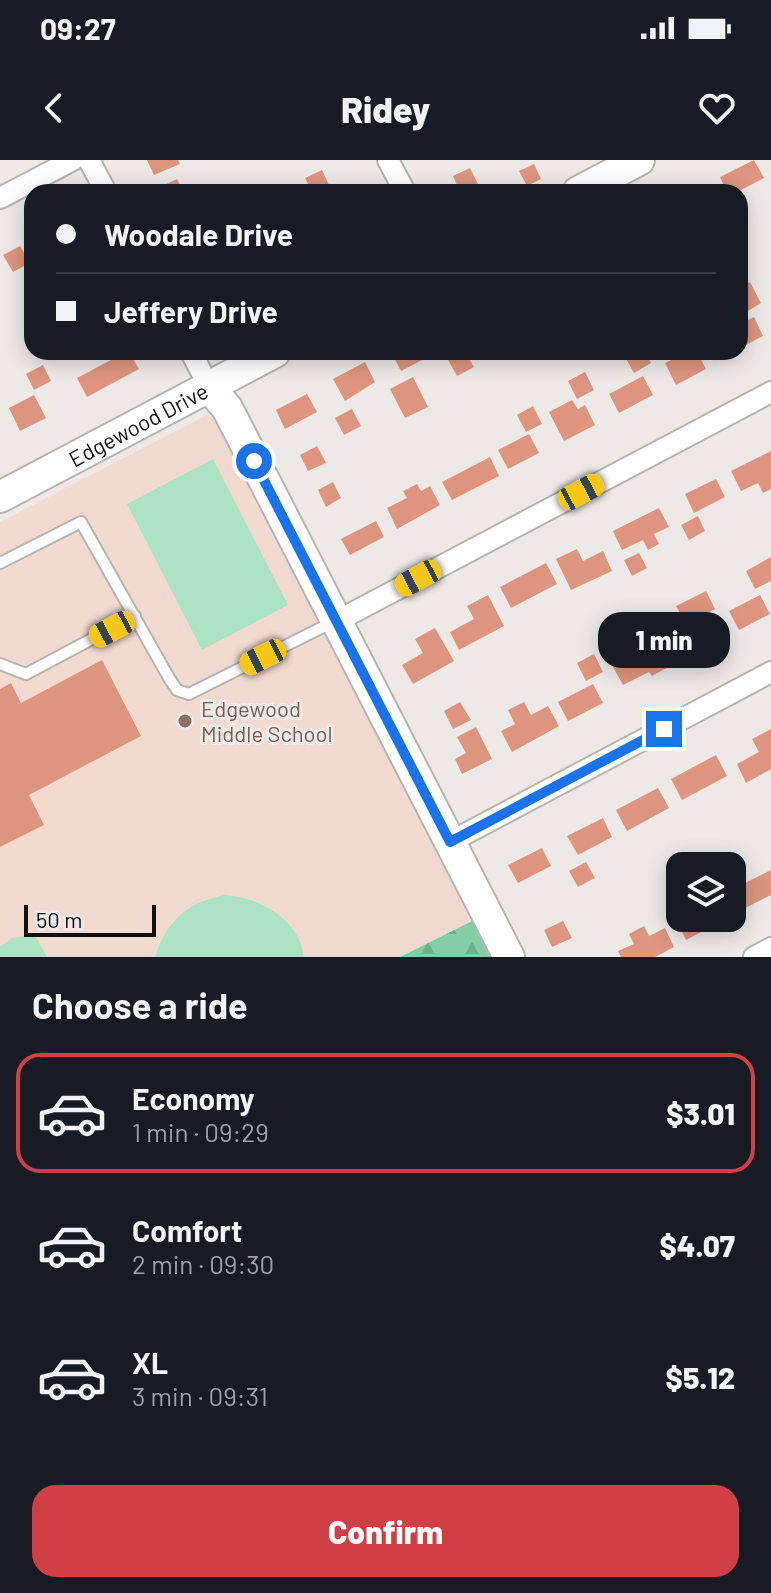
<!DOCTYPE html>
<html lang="en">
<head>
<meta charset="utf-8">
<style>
  body { margin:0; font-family:Barlow,sans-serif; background:#20242c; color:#f1f3f6; height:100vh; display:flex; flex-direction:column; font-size:30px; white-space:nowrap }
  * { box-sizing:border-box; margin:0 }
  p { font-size:26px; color:#9ea1a6 }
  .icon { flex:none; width:44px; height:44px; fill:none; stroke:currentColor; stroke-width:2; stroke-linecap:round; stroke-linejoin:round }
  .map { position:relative; height:797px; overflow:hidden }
  .details { display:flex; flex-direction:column; background:#171b24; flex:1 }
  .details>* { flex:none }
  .top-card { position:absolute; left:24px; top:24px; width:724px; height:176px; border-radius:24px; box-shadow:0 4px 20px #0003; display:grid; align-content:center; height:176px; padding:0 32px; background:#171b24 }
  .fabs { position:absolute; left:666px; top:692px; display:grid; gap:16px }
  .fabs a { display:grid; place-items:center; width:80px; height:80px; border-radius:16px; background:#171b24; box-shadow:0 4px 20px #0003; font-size:40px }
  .scale { position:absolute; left:24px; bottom:20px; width:132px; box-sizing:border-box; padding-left:8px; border:4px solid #111010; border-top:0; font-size:22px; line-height:28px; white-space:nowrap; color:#111010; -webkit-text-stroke:6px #ece9e7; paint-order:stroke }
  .end { position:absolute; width:36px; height:36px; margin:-18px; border:10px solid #1a73e8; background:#fff; box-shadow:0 0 0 4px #fff }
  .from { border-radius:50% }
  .bubble { position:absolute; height:56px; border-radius:24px; background:#171b24; box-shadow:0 4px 20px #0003; font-size:26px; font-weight:800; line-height:56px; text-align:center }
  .car { position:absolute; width:24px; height:48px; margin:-24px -12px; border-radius:10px; box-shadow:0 0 6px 2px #0007; background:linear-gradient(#f5c518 24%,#345 0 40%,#f5c518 0 76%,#345 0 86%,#f5c518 0) }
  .top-card b { display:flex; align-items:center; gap:28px; height:76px; font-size:30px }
  .top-card b+b { border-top:2px solid #363941 }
  .top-card i { width:20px; height:20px; background:#f1f3f6 }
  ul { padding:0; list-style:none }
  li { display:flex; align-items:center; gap:24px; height:120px; margin:0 16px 12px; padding:0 16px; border:4px solid transparent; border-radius:24px }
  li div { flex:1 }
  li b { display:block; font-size:30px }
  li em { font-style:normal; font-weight:800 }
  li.active { border-color:#cf3f45 }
  li>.icon { width:72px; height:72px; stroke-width:1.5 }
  h2 { padding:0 32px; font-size:36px; line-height:96px }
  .button { display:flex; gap:16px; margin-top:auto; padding:16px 32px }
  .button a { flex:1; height:92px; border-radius:24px; background:#cf3f45; color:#fff; font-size:32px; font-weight:800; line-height:92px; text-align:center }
  .status { display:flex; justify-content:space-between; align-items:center; height:56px; padding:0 40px; background:#171b24; direction:ltr }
  .status svg { height:22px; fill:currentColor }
  header { display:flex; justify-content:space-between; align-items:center; height:104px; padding:0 32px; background:#171b24; font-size:36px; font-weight:800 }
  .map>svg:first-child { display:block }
  .education { fill:#f3dad1 }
  .forest { fill:url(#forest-firs) }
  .pitch { fill:#ace3c5 }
  .building { fill:#de957f }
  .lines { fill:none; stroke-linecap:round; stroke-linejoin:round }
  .lane-casing { stroke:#b7b5b2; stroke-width:14 }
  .street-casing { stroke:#b7b5b2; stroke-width:24 }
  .secondary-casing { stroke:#b7b5b2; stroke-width:34 }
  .lane { stroke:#fff; stroke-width:10 }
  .street { stroke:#fff; stroke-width:20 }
  .secondary { stroke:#fff; stroke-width:30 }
  .route { stroke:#1a73e8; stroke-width:10 }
  .education-dot { fill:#8d6e63; stroke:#ece9e7; stroke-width:3 }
  .labels { text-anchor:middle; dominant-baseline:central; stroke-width:6; stroke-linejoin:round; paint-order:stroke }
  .street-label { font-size:22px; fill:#111010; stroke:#ece9e7 }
  .education-label { font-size:22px; fill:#785e54; stroke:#ece9e7; text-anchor:start }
</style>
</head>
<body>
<div class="status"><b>09:27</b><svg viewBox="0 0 49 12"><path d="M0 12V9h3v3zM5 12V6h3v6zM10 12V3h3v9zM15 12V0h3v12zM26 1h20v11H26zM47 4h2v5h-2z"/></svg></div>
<header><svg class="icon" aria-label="back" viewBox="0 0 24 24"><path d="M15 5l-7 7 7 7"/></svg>Ridey<svg class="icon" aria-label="heart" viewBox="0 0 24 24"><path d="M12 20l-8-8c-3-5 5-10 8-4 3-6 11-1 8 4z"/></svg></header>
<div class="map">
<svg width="771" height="797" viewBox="0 0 771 797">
  <defs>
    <pattern id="forest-firs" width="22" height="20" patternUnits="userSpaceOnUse" patternTransform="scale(2)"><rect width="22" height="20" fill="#83cea7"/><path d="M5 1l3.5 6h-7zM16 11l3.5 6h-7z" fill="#70b08f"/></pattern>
  </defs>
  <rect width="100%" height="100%" fill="#ece9e7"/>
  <path class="education" d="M207 255 214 260 472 761 400 797H0V362Z"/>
  <path class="forest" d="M472 761 490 797H400Z"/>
  <g class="pitch">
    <path d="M213 299 288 445 202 490 127 344Z"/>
    <path d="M225 735C259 737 299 759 304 797H155C166 761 188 742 225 735Z"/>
    <path d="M35 775 47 797H0V787L12 778Z"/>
  </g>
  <g class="building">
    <path d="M147 0H178L180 4 154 15Z"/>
    <path d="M754 0 764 18 737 32H727L720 17Z"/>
    <path d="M534 4 541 19 527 26 519 11Z"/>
    <path d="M470 8 481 30 460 32 453 16Z"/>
    <path d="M322 10 329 25 312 32 305 18Z"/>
    <path d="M177 19 183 30 165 32 162 26Z"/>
    <path d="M20 86 30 103 13 112 3 95Z"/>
    <path d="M750 122 761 143 748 151 740 136V127Z"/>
    <path d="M754 157 763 176 740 188V164Z"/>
    <path d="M126 192H129L139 209 87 237 77 218Z"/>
    <path d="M391 192H430L432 195 401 211Z"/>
    <path d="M462 192H465L474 207 457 216 448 200Z"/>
    <path d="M630 192H645L651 203 634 213 624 195Z"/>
    <path d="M687 192H697L706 209 676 225 665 203Z"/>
    <path d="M365 202 375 222 345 241 333 219Z"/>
    <path d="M43 205 51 221 34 230 26 214Z"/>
    <path d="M585 212 594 230 577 239 568 221Z"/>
    <path d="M643 216 653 235 619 253 609 234Z"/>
    <path d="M413 217 428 247 405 258 390 229Z"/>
    <path d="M307 234 317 252 285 269 276 250Z"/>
    <path d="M34 235 46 258 20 271 9 248Z"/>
    <path d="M572 240 578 249 585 245 595 265 564 281 549 252Z"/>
    <path d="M533 246 542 264 526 272 517 255Z"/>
    <path d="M352 249 361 266 344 275 335 258Z"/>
    <path d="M529 274 539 293 508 309 498 290Z"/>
    <path d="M317 286 326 303 308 311 300 295Z"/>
    <path d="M771 291V329L763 333 758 323 741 331 731 311Z"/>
    <path d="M490 297 499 316 452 340 442 322Z"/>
    <path d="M716 319 725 337 694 353 685 334Z"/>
    <path d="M333 322 341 338 326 347 318 330Z"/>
    <path d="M417 324 421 331 430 326 440 345 397 369 387 348 407 338 403 331Z"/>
    <path d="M659 348 669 367 654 374 659 384 648 390 643 380 622 390 613 371Z"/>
    <path d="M698 356 705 371 689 380 681 365Z"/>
    <path d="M376 361 384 377 350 395 341 379Z"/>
    <path d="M577 389 583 401 603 391 612 411 571 430 556 399Z"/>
    <path d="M639 393 647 408 632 416 624 400Z"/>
    <path d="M771 397V421L755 429 746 411Z"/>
    <path d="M546 403 557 424 511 448 500 427Z"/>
    <path d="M706 431 715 449 686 464 676 446Z"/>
    <path d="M488 435 504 466 459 490 450 472 474 459 467 446Z"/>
    <path d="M760 435 770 454 739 470 729 451Z"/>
    <path d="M704 464 714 483 683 500 673 481Z"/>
    <path d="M435 468 454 501 413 524 402 505 423 493 415 479Z"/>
    <path d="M657 481 670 506 652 516 649 512 623 525 612 505Z"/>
    <path d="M594 494 603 512 586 521 577 503Z"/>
    <path d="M102 500 141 576 29 635 44 665 0 687V529L11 523 21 543Z"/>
    <path d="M593 524 603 543 568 561 558 542Z"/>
    <path d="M460 542 471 560 453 569 444 551Z"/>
    <path d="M524 542 531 555 548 546 559 566 512 592 501 571 515 564 508 550Z"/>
    <path d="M476 567 492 599 462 614 455 599 466 593 457 577Z"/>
    <path d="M771 569V609L746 623 737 604 759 592 752 579Z"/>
    <path d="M716 595 727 616 682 640 671 619Z"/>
    <path d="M658 628 669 648 627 671 616 650Z"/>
    <path d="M603 658 612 677 578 695 567 676Z"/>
    <path d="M542 688 551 706 518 723 508 705Z"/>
    <path d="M586 702 595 718 578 727 569 711Z"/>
    <path d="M771 710V735L745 748 735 728Z"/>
    <path d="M680 755V758H721L722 761 686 780 675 757Z"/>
    <path d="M563 761 572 778 552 787 544 770Z"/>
    <path d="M644 766 649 776 665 768 674 787 655 797H621L618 791 634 784 629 774Z"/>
  </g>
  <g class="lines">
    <defs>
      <g id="lane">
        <path d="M0 403 81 362 169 518 177 530 189 534 333 462"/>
        <path d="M0 504 26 514 135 456"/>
      </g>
      <g id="street">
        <path d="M89 0 106 32"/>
        <path d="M388 0 405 32"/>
        <path d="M0 38 73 0"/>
        <path d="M191 192 209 227"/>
        <path d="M337 461 771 232"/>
        <path d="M450 682 771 512"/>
        <path d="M754 797 771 788"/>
      </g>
      <g id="secondary">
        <path d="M578 32 639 0"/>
        <path d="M209 227 227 248 509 797"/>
        <path id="s1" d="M0 337 275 192"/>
      </g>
    </defs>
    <use href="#lane" class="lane-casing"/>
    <use href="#street" class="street-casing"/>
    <use href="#secondary" class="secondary-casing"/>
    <use href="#lane" class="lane"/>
    <use href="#street" class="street"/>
    <use href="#secondary" class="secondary"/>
  </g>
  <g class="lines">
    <path class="route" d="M254 301 450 682 664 569"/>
  </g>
  <circle class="education-dot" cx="185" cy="561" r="8"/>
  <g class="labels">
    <g class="street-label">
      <text stroke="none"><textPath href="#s1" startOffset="156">Edgewood Drive</textPath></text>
    </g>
    <g class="education-label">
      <text x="201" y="548">Edgewood<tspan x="201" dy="25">Middle School</tspan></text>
    </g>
  </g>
</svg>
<div class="fabs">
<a><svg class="icon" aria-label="layers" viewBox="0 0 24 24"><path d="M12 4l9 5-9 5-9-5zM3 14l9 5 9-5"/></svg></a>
</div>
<div class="scale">50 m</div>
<i class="end from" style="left:254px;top:301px"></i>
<i class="end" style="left:664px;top:569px"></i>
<div class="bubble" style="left:598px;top:452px;width:132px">1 min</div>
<i class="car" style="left:581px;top:332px;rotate:62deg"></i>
<i class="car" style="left:418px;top:418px;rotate:242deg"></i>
<i class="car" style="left:112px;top:469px;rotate:242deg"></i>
<i class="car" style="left:263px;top:497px;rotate:243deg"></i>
<div class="top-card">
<b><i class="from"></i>Woodale Drive</b>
<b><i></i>Jeffery Drive</b>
</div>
</div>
<section class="details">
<h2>Choose a ride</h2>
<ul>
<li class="active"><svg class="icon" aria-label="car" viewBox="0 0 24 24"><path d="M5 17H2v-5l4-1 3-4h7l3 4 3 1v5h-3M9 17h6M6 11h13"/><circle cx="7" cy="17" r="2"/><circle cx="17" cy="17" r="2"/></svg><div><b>Economy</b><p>1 min · 09:29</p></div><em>$3.01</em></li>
<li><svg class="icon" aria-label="car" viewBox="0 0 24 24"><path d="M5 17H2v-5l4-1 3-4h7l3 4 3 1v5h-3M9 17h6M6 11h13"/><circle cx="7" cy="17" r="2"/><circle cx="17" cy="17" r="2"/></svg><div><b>Comfort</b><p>2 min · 09:30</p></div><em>$4.07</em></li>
<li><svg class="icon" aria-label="car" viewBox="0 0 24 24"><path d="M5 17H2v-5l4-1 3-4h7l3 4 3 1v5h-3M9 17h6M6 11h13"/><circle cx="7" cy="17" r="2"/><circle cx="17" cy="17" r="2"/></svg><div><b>XL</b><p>3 min · 09:31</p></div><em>$5.12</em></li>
</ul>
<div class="button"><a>Confirm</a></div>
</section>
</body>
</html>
